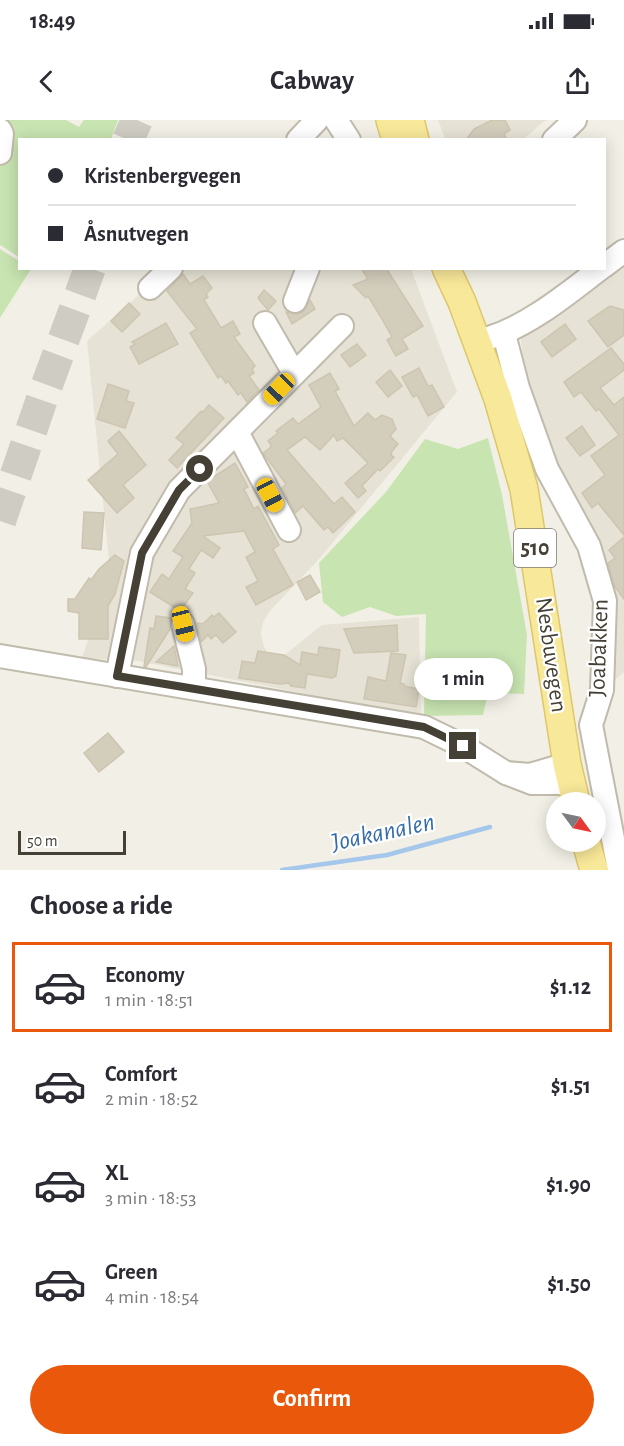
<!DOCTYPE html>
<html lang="en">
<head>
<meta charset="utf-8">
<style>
  body { margin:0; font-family:"Alegreya Sans",sans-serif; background:#f2f2f3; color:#2b2b33; height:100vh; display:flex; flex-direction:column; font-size:22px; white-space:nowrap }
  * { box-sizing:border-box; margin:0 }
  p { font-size:20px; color:#7c7c81 }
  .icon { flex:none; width:33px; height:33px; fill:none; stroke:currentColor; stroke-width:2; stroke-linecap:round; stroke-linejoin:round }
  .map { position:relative; height:750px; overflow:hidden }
  .panel { display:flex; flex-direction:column; background:#fff; flex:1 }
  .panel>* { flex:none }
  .hud { position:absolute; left:18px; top:18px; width:588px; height:132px; border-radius:0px; box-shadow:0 3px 15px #0003; display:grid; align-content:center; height:132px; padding:0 30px; background:#fff }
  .needle { width:39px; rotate:123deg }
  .fabs { position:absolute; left:546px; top:672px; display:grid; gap:12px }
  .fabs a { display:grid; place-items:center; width:60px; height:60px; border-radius:50%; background:#fff; box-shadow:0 3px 15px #0003; font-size:30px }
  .scale { position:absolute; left:18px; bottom:15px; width:108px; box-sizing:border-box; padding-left:6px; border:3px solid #444036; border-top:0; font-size:16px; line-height:21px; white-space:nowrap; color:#444036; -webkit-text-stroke:4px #fff; paint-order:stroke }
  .end { position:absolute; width:27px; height:27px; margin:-14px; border:8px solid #444036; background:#fff; box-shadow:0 0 0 3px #fff }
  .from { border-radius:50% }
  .bubble { position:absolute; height:42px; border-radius:21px; background:#fff; box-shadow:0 3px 15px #0003; font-size:20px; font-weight:600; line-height:42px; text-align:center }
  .car { position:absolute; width:18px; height:36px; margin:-18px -9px; border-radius:8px; box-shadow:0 0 4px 2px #0007; background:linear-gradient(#f5c518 24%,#345 0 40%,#f5c518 0 76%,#345 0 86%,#f5c518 0) }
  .hud b { display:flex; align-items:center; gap:21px; height:57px; font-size:22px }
  .hud b+b { border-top:2px solid #e1e1e2 }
  .hud i { width:15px; height:15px; background:#2b2b33 }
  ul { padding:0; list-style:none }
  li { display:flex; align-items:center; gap:18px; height:90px; margin:0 12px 9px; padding:0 18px; border:3px solid transparent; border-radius:0px }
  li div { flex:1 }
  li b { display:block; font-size:22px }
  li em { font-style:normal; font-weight:600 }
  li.selected { border-color:#ea580c }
  li>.icon { width:54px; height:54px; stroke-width:1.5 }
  h2 { padding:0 30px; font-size:27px; line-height:72px }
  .button { display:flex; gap:12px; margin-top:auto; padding:12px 30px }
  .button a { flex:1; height:69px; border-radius:36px; background:#ea580c; color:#fff; font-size:24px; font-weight:600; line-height:69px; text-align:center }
  .status { display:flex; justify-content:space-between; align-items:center; height:42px; padding:0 30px; background:#fff; direction:ltr }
  .status svg { height:16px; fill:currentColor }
  header { display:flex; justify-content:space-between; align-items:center; height:78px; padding:0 30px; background:#fff; font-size:27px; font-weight:600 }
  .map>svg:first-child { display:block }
  .residential { fill:#e6e2d5 }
  .green { fill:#c8e4b1 }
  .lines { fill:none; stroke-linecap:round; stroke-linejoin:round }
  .stream { stroke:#a5c7ec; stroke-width:4.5 }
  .building { fill:#d3cdbc; stroke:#cdc5b0; stroke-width:1.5 }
  .highway-tunnel { stroke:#cfcdc3; stroke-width:32; stroke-dasharray:32 16; stroke-linecap:butt }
  .minor-casing { stroke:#c0bbac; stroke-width:26 }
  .major-casing { stroke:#ddc76a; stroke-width:30 }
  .minor { stroke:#fff; stroke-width:22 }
  .major { stroke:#f8e899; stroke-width:27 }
  .route { stroke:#444036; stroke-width:8 }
  .labels { text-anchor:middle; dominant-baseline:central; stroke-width:4.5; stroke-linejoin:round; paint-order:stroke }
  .shield { fill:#fff; stroke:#7c7972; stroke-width:1.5 }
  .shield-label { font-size:22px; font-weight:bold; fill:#444036 }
  .street-label { font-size:24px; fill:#444036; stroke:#fff }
  .water-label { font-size:26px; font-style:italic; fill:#356caa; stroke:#fff }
</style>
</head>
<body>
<div class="status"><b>18:49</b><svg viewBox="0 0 49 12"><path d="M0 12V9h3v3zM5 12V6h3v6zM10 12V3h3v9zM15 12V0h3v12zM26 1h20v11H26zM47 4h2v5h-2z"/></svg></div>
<header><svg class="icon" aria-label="back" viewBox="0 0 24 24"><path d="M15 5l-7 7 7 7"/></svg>Cabway<svg class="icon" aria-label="share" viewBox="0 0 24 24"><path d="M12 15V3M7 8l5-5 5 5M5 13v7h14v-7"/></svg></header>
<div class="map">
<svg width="624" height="750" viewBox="0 0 624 750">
  <rect width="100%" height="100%" fill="#f2f0e6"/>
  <g class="residential">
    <path d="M438 0H548L543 2 523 20 445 19Z"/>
    <path d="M624 119V552L610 564 609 485 548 354 525 250 517 192Z"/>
    <path d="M151 149H411L457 272 319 439 270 491 263 502 261 513 263 524 268 534 277 541 322 505 419 497 421 605 318 576 137 541 82 538 110 452 87 221 140 174 149 161Z"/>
  </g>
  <g class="green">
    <path d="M1 0H66L79 7 84 0H118L111 19 20 20 19 137 0 125V46L6 37Z"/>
    <path d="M0 129 19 141 20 148 31 149 0 198Z"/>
    <path d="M488 318 502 375 527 515 524 574 488 573 483 595 424 596 426 494 396 496 370 487 342 497 323 482 319 443 386 372 425 319 458 329Z"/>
  </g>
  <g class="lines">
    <path class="stream" d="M282 750 387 735 490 707"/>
  </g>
  <g class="building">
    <path d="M492 0H505L510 10 504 14 507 20H466L474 9Z"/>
    <path d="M361 148H386L423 206 402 219 408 229 396 236 387 220 392 217 382 199 368 176 366 178 353 165 368 159Z"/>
    <path d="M183 154 190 164 203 156 212 168 206 174 208 177 204 180 221 208 233 201 240 214 234 217 255 246 252 249 254 253 249 256 259 270 247 282 241 273 238 275 228 261 226 263 221 256 218 258 190 213 197 209 167 171Z"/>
    <path d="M264 170 276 181 268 190 258 178Z"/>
    <path d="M310 180 315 189 292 204 286 192 296 194 303 192Z"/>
    <path d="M129 183 140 194 122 212 111 201Z"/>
    <path d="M610 186 624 190V215L608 227 588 201Z"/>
    <path d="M166 203 178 224 139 244 130 227 135 224 132 222Z"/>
    <path d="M565 204 576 219 552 237 541 222Z"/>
    <path d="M357 224 366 235 350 247 341 235Z"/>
    <path d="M611 228 624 244V250L600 268 614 285 624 277V415L598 383 592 388 582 373 605 355 591 336 619 315 599 289 596 291 581 272 574 277 564 262Z"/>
    <path d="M419 248 428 266 432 265 444 287 428 296 417 275 413 277 402 257Z"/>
    <path d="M390 250 402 266 388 277 376 262Z"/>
    <path d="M330 253 339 269 335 271 354 306 368 293 375 300 382 295 392 299 396 309 390 316 398 324 392 331 391 335 394 337 380 351 378 349 362 366 366 371 358 378 345 363 368 343 343 318 337 321 334 315 320 330 305 317 287 330 334 384 342 377 355 392 333 413 328 407 324 410 303 386 295 393 282 368 286 364 263 333 270 328 271 325 268 321 278 313 276 311 293 298 298 304 321 287 309 265Z"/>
    <path d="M108 264 129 271 126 281 134 283 125 308 97 299Z"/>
    <path d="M209 285 224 298 177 348 169 340 184 324 176 318 201 291 202 293Z"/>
    <path d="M582 306 595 325 580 336 566 318Z"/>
    <path d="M119 311 146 345 123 365 134 378 117 393 88 360 118 334 108 321Z"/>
    <path d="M235 343 248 367 244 369 254 389 258 386 279 425 273 429 293 465 256 485 246 467 258 461 246 437 255 432 244 411 203 416 220 428 213 438 201 430 189 449 195 453 185 469 193 473 180 491 150 472 162 454 169 459 183 437 173 431 192 403 190 389 219 383 207 361Z"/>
    <path d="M84 392 104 393 101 430 82 428Z"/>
    <path d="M624 417V479L615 467 608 443 615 438 609 430Z"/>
    <path d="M115 435 124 441 115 474 108 486V519H79V493L68 491V479H75L89 458 91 460 99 449Z"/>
    <path d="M310 455 320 472 306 480 297 462Z"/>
    <path d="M219 493 236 512 223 523 216 515 211 519 208 515 201 522 197 503 203 504 212 495 214 497Z"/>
    <path d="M156 496 171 498 170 509 146 547 144 546 150 508 154 509Z"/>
    <path d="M397 505 398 531 354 533 344 509Z"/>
    <path d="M174 526 178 546 156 542Z"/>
    <path d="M319 527 340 530 336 556 332 558 307 554 305 568 291 566 289 563 280 564 239 558 242 541 255 543 258 531 284 535 300 545 302 532 318 535Z"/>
    <path d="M391 533 406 535 400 563 404 564V566L419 569 416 587 364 579 368 557 386 561Z"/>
    <path d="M108 613 124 632 99 652 84 633Z"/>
  </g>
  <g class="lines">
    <g class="highway-tunnel">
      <path d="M128 20 137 0"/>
      <path d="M0 401 44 273 90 148"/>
    </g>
    <defs>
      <g id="minor">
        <path d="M336 0 349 20"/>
        <path d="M0 10 2 14 0 33"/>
        <path d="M298 20 317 0"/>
        <path d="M554 20 575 0"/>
        <path d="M604 146 624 131"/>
        <path d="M150 168 171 148"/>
        <path d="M295 181 308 148"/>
        <path d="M265 203 294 253"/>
        <path d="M504 214 518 268 547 349 589 426 605 481 602 570 591 605 619 750"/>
        <path d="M489 218C530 205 567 174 601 148"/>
        <path d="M237 312 289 410"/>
        <path d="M183 504 194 549V568"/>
        <path d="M0 536 424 607 463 626 506 653"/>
        <path d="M117 556 142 433 179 370 342 206"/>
        <path d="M567 644 530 655 506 653 532 663H572"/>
      </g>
      <g id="major">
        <path d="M390 0 396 20"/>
        <path d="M410 0 415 20"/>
        <path d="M446 148 462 182 498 279 524 369 567 644 576 682"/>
        <path d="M586 722 594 750"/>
      </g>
    </defs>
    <use href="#minor" class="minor-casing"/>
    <use href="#major" class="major-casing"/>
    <use href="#minor" class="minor"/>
    <use href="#major" class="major"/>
  </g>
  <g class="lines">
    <path class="route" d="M200 349 179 370 142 433 117 556 424 607 463 626"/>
  </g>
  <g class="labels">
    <rect class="shield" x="514" y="409" width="42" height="38" rx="4.5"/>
    <g class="shield-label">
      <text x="535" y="428">510</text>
    </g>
    <g class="street-label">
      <text transform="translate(599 528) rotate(-88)">Joabakken</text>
      <text transform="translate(551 535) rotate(82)">Nesbuvegen</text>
    </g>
    <g class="water-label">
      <text transform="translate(383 712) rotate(-12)">Joakanalen</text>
    </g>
  </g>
</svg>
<div class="fabs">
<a><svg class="needle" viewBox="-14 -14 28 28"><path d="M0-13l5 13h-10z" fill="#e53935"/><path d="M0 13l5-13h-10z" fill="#7c7c81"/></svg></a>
</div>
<div class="scale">50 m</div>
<i class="end from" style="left:200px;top:349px"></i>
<i class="end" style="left:463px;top:626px"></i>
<div class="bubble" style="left:414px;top:538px;width:99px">1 min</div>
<i class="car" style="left:279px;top:269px;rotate:224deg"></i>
<i class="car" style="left:270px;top:375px;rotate:152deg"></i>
<i class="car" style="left:183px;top:504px;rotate:166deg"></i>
<div class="hud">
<b><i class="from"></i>Kristenbergvegen</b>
<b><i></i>Åsnutvegen</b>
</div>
</div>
<section class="panel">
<h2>Choose a ride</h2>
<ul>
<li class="selected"><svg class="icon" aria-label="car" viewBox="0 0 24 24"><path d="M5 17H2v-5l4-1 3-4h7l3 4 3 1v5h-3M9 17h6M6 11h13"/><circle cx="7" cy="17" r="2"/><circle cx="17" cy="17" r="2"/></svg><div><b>Economy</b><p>1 min · 18:51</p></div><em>$1.12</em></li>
<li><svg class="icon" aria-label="car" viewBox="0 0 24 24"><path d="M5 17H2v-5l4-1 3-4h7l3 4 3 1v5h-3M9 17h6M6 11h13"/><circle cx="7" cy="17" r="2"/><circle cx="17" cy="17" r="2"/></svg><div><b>Comfort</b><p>2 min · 18:52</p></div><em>$1.51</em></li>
<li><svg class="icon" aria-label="car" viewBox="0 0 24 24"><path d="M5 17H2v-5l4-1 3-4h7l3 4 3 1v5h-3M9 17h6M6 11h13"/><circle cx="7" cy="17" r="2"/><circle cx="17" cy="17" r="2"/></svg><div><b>XL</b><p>3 min · 18:53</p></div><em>$1.90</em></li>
<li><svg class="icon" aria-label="car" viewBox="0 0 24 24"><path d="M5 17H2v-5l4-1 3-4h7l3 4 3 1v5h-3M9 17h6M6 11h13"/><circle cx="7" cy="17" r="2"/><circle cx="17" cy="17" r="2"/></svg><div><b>Green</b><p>4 min · 18:54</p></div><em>$1.50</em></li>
</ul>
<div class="button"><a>Confirm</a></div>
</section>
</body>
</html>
